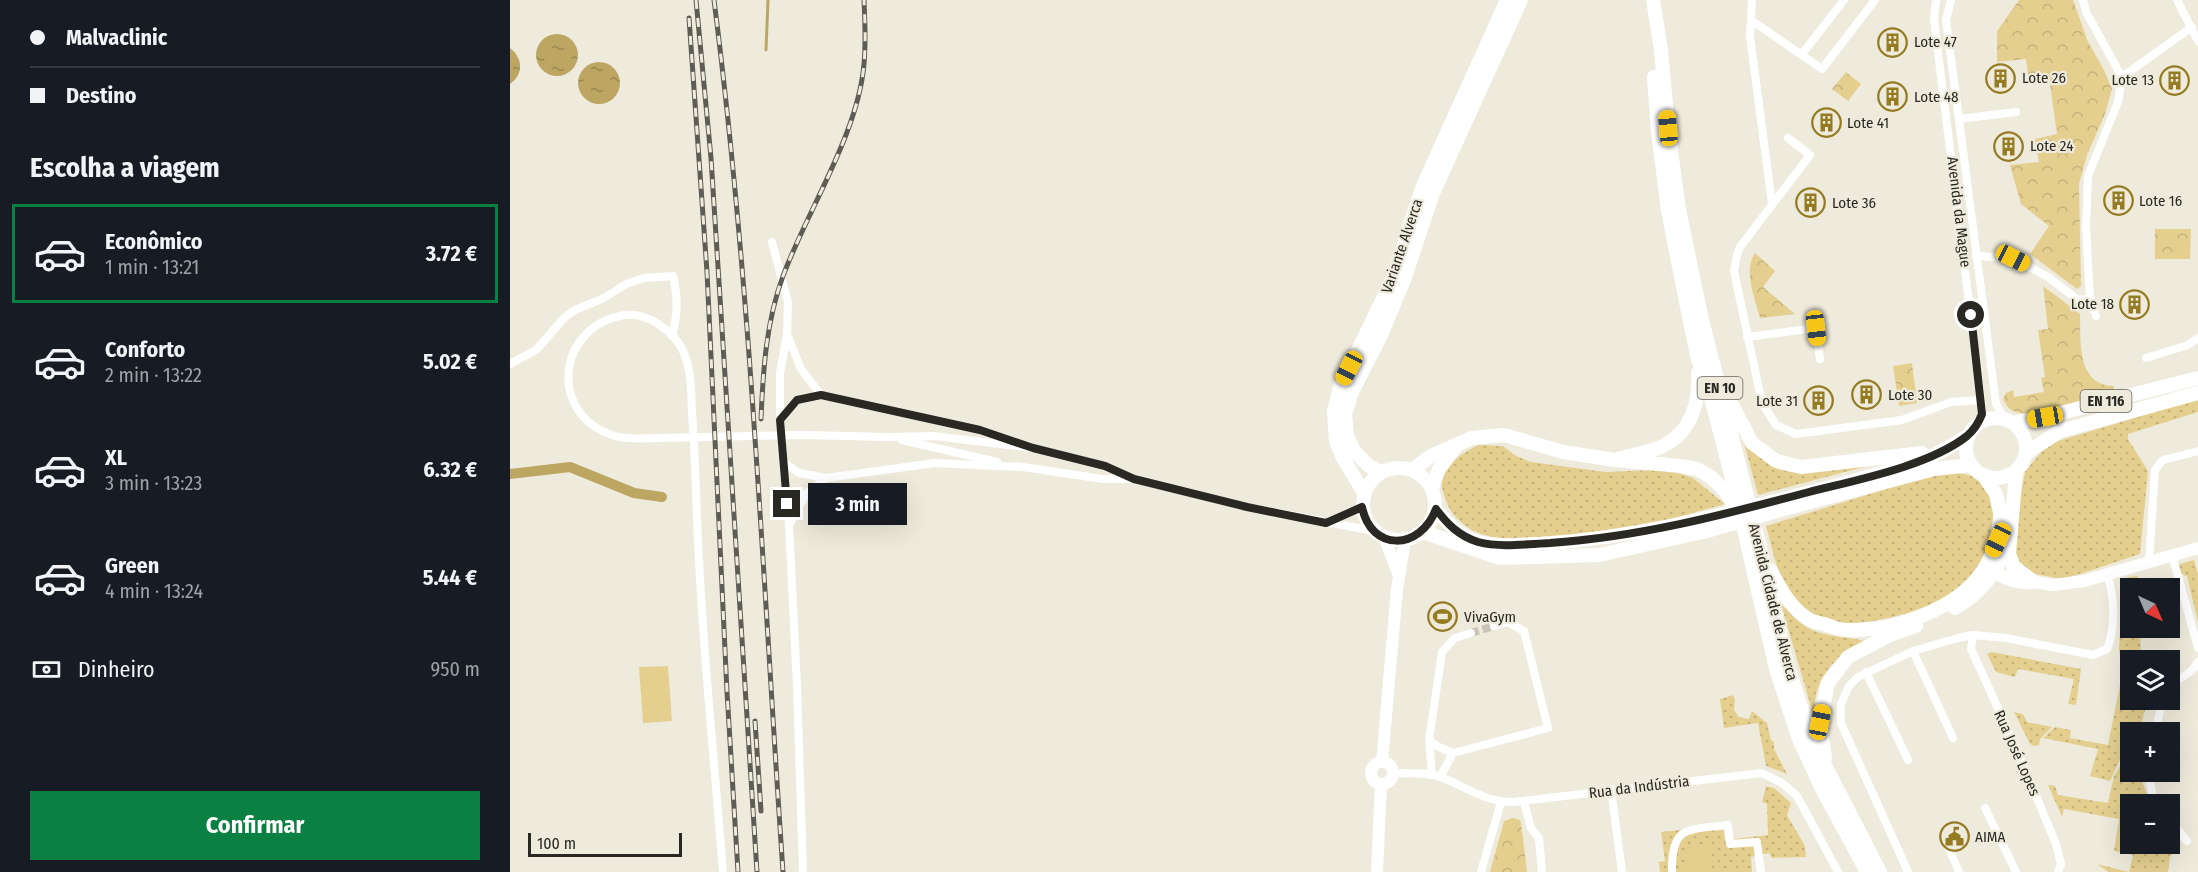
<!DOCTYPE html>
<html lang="pt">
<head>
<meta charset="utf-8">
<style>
  body { margin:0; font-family:"Fira Sans Condensed",sans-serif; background:#242831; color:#f1f3f6; height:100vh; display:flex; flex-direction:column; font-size:22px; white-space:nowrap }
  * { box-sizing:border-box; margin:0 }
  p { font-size:20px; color:#9ea1a6 }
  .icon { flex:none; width:33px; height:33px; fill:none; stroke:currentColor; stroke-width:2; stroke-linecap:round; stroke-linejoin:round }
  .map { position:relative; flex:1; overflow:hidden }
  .details { display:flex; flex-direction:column; background:#171b24; width:510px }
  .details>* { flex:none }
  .hud { display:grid; align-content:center; height:132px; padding:0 30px; background:#171b24 }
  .needle { width:39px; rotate:136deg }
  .controls { position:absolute; left:1610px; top:578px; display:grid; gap:12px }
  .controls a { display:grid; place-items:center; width:60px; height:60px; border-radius:0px; background:#171b24; box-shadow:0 6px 24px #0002; font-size:30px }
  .scale { position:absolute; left:18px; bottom:15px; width:154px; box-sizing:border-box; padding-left:6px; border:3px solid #2a2823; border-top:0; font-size:16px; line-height:21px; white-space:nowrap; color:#2a2823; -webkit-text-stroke:4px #efebdc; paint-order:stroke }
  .end { position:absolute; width:27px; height:27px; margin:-14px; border:8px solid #2a2823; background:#fff; box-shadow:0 0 0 3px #fff }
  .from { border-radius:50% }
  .bubble { position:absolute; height:42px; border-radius:0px; background:#171b24; box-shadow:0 6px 24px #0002; font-size:20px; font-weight:700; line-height:42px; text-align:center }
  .car { position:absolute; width:18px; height:36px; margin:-18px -9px; border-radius:8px; box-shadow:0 0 4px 2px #0007; background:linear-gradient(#f5c518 24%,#345 0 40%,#f5c518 0 76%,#345 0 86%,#f5c518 0) }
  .hud b { display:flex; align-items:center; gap:21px; height:57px; font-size:22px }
  .hud b+b { border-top:2px solid #363941 }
  .hud i { width:15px; height:15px; background:#f1f3f6 }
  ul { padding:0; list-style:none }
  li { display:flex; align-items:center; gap:18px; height:99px; margin:0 12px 9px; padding:0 18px; border:3px solid transparent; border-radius:0px }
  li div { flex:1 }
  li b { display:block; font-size:22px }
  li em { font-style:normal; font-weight:700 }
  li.current { border-color:#0b8043 }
  li>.icon { width:54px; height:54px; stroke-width:1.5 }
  h2 { padding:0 30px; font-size:27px; line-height:72px }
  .pay { display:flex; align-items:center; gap:15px; height:66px; padding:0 30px; font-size:22px }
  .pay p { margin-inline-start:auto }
  .action { display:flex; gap:12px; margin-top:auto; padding:12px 30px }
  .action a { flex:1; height:69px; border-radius:0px; background:#0b8043; color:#fff; font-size:24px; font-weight:700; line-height:69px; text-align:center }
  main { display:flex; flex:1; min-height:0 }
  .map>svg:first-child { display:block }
  .grass { fill:url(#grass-dots) }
  .park { fill:url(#park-crowns) }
  .pitch { fill:#e4cf8f }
  .water { fill:url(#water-ripples) }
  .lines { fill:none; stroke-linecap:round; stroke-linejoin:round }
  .stream { stroke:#bca662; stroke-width:3 }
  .canal { stroke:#bca662; stroke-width:10 }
  .minor-tunnel { stroke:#c8c4b7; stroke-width:8; stroke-dasharray:8 4; stroke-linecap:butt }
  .minor { stroke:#fff; stroke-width:8 }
  .secondary { stroke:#fff; stroke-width:12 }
  .primary { stroke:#fff; stroke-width:14 }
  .rail-casing { stroke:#5e5c54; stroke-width:5 }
  .rail { stroke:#efebdc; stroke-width:3; stroke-dasharray:9; stroke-linecap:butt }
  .route { stroke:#2a2823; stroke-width:8 }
  .labels { text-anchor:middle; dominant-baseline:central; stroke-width:4.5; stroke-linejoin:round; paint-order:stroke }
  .shield { fill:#efebdc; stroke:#65625a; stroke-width:1.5 }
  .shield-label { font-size:14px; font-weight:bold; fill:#2a2823 }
  .poi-label { font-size:15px; fill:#2a2823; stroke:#efebdc; text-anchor:start }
  .street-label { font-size:15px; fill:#2a2823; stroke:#efebdc }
</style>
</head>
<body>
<main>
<section class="details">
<div class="hud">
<b><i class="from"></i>Malvaclinic</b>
<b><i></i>Destino</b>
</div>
<h2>Escolha a viagem</h2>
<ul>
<li class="current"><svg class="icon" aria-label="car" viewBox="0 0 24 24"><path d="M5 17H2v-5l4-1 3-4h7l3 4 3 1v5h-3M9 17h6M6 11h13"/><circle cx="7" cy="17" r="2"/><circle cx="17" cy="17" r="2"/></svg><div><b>Econômico</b><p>1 min · 13:21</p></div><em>3.72 €</em></li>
<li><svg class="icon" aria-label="car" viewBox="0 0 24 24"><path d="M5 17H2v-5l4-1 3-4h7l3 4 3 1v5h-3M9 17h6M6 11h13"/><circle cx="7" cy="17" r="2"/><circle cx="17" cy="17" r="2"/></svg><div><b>Conforto</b><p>2 min · 13:22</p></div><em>5.02 €</em></li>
<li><svg class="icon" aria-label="car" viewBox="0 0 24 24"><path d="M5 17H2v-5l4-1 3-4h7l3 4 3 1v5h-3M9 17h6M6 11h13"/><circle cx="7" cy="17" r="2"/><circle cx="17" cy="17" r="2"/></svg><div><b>XL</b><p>3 min · 13:23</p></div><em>6.32 €</em></li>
<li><svg class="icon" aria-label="car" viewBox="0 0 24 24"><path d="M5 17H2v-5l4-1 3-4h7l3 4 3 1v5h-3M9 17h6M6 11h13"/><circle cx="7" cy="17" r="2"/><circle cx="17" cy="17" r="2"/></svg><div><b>Green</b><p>4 min · 13:24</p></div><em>5.44 €</em></li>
</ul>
<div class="pay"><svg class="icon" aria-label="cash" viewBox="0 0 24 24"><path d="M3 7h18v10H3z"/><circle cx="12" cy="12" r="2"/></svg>Dinheiro<p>950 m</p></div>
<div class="action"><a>Confirmar</a></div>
</section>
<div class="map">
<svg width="1688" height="872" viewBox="0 0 1688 872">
  <defs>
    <pattern id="grass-dots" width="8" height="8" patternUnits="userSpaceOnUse" patternTransform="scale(1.5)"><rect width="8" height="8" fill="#e4cf8f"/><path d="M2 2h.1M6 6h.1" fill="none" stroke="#c4b27b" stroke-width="1.8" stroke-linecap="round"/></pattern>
    <pattern id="park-crowns" width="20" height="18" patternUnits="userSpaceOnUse" patternTransform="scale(1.5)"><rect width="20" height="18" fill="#e4cf8f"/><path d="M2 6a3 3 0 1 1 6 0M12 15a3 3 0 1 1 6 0" fill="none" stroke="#c4b27b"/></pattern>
    <pattern id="water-ripples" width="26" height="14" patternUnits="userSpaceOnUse" patternTransform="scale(1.5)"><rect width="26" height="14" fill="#bca662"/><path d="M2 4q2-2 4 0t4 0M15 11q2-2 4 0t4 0" fill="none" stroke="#998750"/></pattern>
  </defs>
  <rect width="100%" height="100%" fill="#efebdc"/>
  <g class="grass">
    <path d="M1688 399V412L1618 434V439L1638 471 1630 554 1570 574 1551 579 1520 573 1511 564 1505 551 1510 497 1515 472 1531 452 1548 441Z"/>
    <path d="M1233 439C1243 448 1254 460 1265 467 1287 479 1340 467 1365 464L1248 495Z"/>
    <path d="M969 445 993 446 1006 456 1021 462 1095 472 1145 470 1166 472 1183 478 1215 504C1184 512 1153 523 1121 529 1107 532 1091 532 1076 533 1043 536 993 546 962 530 944 519 936 507 932 487 928 467 954 452 969 445Z"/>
    <path d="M1442 472C1452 474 1468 475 1476 484 1482 490 1484 501 1485 509 1488 538 1474 567 1451 586 1423 611 1345 633 1309 618 1299 614 1287 603 1281 594 1266 575 1263 549 1256 526L1415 477Z"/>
    <path d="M1684 560 1688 574V622L1677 576 1672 574 1668 566 1670 564Z"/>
    <path d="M1628 576 1626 588H1620V627H1630L1631 660H1620V678L1613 680 1610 677 1612 669 1609 651 1612 585 1618 577Z"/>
    <path d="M1271 604C1278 610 1284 618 1292 624 1309 637 1335 636 1355 641 1332 653 1312 668 1306 695 1304 702 1306 707 1303 714Z"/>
    <path d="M1482 652 1571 669 1566 705 1558 704 1564 679 1508 669 1505 677 1486 672 1477 654Z"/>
    <path d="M1620 682V699H1638L1629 732H1620V756L1612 755 1600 781 1580 776 1588 749 1533 738 1545 727 1561 730 1560 738 1598 745 1610 685Z"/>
    <path d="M1223 695 1225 700 1224 710 1229 717 1239 719 1242 711 1257 723 1261 740 1264 742V749L1277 774 1256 766 1248 723 1214 728 1210 699Z"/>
    <path d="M1504 712 1513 714 1517 722 1542 727 1530 739 1529 745 1524 746 1520 744Z"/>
    <path d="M1614 759 1620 761V771H1628L1641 804H1620V843H1659V841L1661 843H1668L1671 846 1660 856 1658 872H1598L1587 864 1619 872 1623 855 1604 851 1609 819 1554 809 1552 817 1538 785 1545 786 1548 795 1598 803 1604 776Z"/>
    <path d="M1256 786 1264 788 1281 803 1277 815 1295 846 1296 857 1262 858 1259 853 1241 857 1242 872H1150L1149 862 1155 861 1151 832 1218 825 1213 826 1215 840 1258 835 1257 804 1252 802Z"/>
  </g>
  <g class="park">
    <path d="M1509 0H1563L1578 42 1594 70 1602 89 1595 114 1577 155 1569 184 1571 286 1567 289 1520 254 1539 226 1511 204 1500 165 1529 162 1525 139 1547 134 1539 77 1519 81 1516 59 1487 62V31Z"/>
    <path d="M1336 72 1351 84 1338 101 1322 89Z"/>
    <path d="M1645 229H1681L1680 259H1645Z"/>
    <path d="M1245 253 1265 271 1253 287 1285 314 1250 318C1245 299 1233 271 1245 253Z"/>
    <path d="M1533 286 1570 314C1571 341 1566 384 1603 386L1605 392C1578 400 1534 419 1506 412 1499 410 1496 405 1493 399L1496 393 1503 390 1504 397 1534 392 1531 378 1535 377 1528 330 1538 329Z"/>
    <path d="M1402 363 1407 403 1389 406 1383 366Z"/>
    <path d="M1003 818 1010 820 1011 822 1017 872H980L994 821Z"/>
  </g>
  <g class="pitch">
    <path d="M158 666 162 721 133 723 129 667Z"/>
    <path d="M1201 847V870L1176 872V848Z"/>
  </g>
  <g class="water">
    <circle cx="47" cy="55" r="21"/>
    <path d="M0 48C13 58 14 74 0 84Z"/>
    <circle cx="89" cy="83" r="21"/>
  </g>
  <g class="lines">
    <path class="stream" d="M256 50 258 0"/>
    <path class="canal" d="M0 474 60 467 124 493 152 497"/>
    <path class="minor-tunnel" d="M961 633 984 626"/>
    <g class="minor">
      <path d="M1242 0 1240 36 1262 204"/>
      <path d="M1426 0 1424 20 1471 400 1472 414 1469 423"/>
      <path d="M1441 0 1436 20 1486 404 1494 418"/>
      <path d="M1573 0 1576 12 1612 77 1608 102 1578 176 1576 227 1580 299 1586 316"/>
      <path d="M1667 0 1688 41"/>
      <path d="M1241 20 1312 69 1365 0"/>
      <path d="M1292 54 1334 0"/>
      <path d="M1612 77 1682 27"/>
      <path d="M1449 119 1506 112"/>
      <path d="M1278 138 1300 155 1230 247 1227 255 1224 271 1252 403 1266 425 1286 434 1392 420 1441 402 1471 400"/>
      <path d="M262 242 278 302 277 334 291 369 311 395"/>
      <path d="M1466 256 1503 258 1538 277 1568 300 1580 299"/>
      <path d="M277 334 270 373V420L279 525 287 686 293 872"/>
      <path d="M1237 337 1306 328 1310 359"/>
      <path d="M1636 358 1678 345 1688 338"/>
      <path d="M0 364 26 350 55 317 65 310 94 298 116 284 134 278 163 276C168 297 168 314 162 336"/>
      <path d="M270 420 287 400 311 395 470 430 505 442"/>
      <path d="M392 440 487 462"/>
      <path d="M273 462 289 473 316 478"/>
      <path d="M506 466 593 479H621"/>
      <path d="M817 522 852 507"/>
      <path d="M279 525 296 494 316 478 425 463 509 467"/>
      <path d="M1662 555 1688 648"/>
      <path d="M1639 561 1645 470 1653 460 1688 451"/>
      <path d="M1463 635 1461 649 1507 750 1546 844 1551 864 1548 872"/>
      <path d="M1403 651 1443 738"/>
      <path d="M1356 672 1398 760"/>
      <path d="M1659 687C1669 677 1681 675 1688 662"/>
      <path d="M1645 732 1653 699"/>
      <path d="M919 740 929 747 943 753 1038 728 1014 631 997 622 984 626"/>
      <path d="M1638 771 1643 798 1648 804"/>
      <path d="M883 773C898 774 917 772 931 777 956 787 975 802 1003 802L1252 773 1272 783 1287 796 1328 872"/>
      <path d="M922 775 919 740 932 652 945 638 961 633"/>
      <path d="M930 777 943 753"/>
      <path d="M1101 789 1112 872"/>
      <path d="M1014 802 1021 828 1029 838 1032 872"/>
      <path d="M1475 808 1506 872"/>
      <path d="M1659 819 1677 841"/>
      <path d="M1435 839 1449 872"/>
      <path d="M213 872C205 768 194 664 189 559 186 511 186 462 182 414 181 393 182 371 173 351 164 331 137 312 115 315 47 325 36 415 105 436 119 440 135 438 150 438L293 435 379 437 424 436 523 448 595 466 624 479 648 485 737 507 864 531"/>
      <path d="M971 872 991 802"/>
      <path d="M1162 872C1161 824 1179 830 1218 825L1220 844 1247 842 1251 872"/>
      <path d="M1398 872 1331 723V704L1339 686 1348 677 1403 651 1448 638 1463 635 1496 638 1583 655 1597 649C1606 627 1605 597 1597 575"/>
    </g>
    <g class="secondary">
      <path d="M874 537 888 573"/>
      <path d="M1524 582 1543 585 1574 581 1688 548"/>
      <path d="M872 762 887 589 895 540"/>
      <circle cx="872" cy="773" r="11"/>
      <path d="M867 872 871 784"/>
    </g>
    <g class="primary">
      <path d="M1143 0 1151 50 1158 128 1169 210 1192 320 1250 547 1278 668 1303 742 1370 872"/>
      <path d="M1144 77 1148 131 1158 211 1181 327 1188 359 1199 390 1223 482 1266 669 1289 739 1312 789 1357 872"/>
      <path d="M1218 397 1242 443 1266 461 1291 467 1412 453"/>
      <circle cx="1486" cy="448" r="30"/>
      <path d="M1503 423 1535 417 1688 378"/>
      <path d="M1516 453 1550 431 1688 393"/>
      <path d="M1110 458C1124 455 1138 452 1151 447 1181 433 1190 403 1188 373"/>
      <circle cx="889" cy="504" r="36"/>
      <path d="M902 470 921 456 962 438 994 435 1053 452 1105 460 1170 466 1187 469 1201 477 1215 491 1224 506"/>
      <path d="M1506 471 1499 554 1503 566 1524 582"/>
      <path d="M872 472 859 466 844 451 837 436 835 414 842 392 871 335 894 280 923 193 1011 0"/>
      <path d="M1474 476 1486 494 1492 522"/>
      <path d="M922 488 929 469 947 445"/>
      <path d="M854 493 833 458 826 442 824 411 830 387 884 276 912 188 997 0"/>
      <path d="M926 509C938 524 949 536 968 542 992 548 1017 544 1041 543 1122 537 1200 518 1278 498 1324 486 1370 475 1415 459 1430 453 1445 444 1459 435"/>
      <path d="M913 532 990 558 1089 555 1197 531 1274 509 1424 469 1461 465"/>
      <path d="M1261 571C1271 590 1281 609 1300 620 1304 622 1309 623 1314 624 1321 626 1328 630 1336 630 1382 632 1448 610 1474 569 1485 552 1488 533 1491 513"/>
      <path d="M1485 573C1498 579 1509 583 1523 582"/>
      <path d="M1445 608C1473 592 1490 568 1500 539"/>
      <path d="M1315 758 1310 722 1318 683 1338 657 1378 636 1406 626"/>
    </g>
    <defs>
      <g id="rail">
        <path d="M186 0 201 158 247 872"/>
        <path d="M204 0C241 289 253 581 273 872"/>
        <path d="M179 18 197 272 217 692 228 872"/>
        <path d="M251 419C253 371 256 322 273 276 298 209 348 134 354 64 356 42 355 21 354 0"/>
        <path d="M245 721 251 811"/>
      </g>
    </defs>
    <use href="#rail" class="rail-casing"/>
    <use href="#rail" class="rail"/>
  </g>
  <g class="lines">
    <path class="route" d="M277 504 270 420 287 400 311 395 470 430 523 448 595 466 624 479 737 507 816 523 852 507C861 552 910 551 926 509 937 524 949 536 968 542 991 548 1017 544 1040 543 1129 537 1213 515 1299 492 1346 480 1419 466 1457 436 1464 430 1469 422 1472 414L1461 315"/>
  </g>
  <defs>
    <symbol id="building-ring" viewBox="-11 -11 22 22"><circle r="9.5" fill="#efebdc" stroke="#957b22" stroke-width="1.5"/><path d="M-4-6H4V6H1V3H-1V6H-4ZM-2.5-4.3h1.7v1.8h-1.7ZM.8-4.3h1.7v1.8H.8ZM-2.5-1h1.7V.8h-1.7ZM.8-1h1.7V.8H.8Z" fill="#957b22"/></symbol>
    <symbol id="stadium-ring" viewBox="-11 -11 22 22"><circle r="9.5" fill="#efebdc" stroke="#957b22" stroke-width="1.5"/><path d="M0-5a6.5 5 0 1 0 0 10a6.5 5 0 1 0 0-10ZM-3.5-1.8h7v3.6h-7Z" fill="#957b22"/></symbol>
    <symbol id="civic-ring" viewBox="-11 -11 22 22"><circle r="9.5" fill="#efebdc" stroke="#957b22" stroke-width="1.5"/><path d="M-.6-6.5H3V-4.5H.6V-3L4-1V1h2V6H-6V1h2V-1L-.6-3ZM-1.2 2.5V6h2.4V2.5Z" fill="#957b22"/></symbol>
  </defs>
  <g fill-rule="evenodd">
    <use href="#building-ring" x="1366" y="26" width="33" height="33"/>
    <use href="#building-ring" x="1474" y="62" width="33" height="33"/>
    <use href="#building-ring" x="1648" y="64" width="33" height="33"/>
    <use href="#building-ring" x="1366" y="80" width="33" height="33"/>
    <use href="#building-ring" x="1300" y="106" width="33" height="33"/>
    <use href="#building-ring" x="1482" y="130" width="33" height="33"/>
    <use href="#building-ring" x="1592" y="184" width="33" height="33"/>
    <use href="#building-ring" x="1284" y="186" width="33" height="33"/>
    <use href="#building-ring" x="1608" y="288" width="33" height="33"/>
    <use href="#building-ring" x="1340" y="378" width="33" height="33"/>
    <use href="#building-ring" x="1292" y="384" width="33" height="33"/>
    <use href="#stadium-ring" x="916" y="600" width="33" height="33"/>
    <use href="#civic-ring" x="1428" y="820" width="33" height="33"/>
  </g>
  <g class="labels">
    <g class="shield">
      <rect x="1187.5" y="377" width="45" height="22" rx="4.5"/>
      <rect x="1570.5" y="390" width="51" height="22" rx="4.5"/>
    </g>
    <g class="shield-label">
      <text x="1210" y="388">EN 10</text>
      <text x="1596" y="401">EN 116</text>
    </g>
    <g class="poi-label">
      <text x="1404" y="42">Lote 47</text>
      <text x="1512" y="78">Lote 26</text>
      <text x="1644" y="80" text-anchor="end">Lote 13</text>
      <text x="1404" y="97">Lote 48</text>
      <text x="1337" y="123">Lote 41</text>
      <text x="1520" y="146">Lote 24</text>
      <text x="1629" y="201">Lote 16</text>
      <text x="1322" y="203">Lote 36</text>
      <text x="1604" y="304" text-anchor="end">Lote 18</text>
      <text x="1378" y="395">Lote 30</text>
      <text x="1288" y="401" text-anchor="end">Lote 31</text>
      <text x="954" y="617">VivaGym</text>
      <text x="1465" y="837">AIMA</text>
    </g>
    <g class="street-label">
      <text transform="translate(1449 212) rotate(83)">Avenida da Mague</text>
      <text transform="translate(892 246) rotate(-71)">Variante Alverca</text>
      <text transform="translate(1263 602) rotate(76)">Avenida Cidade de Alverca</text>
      <text transform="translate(1507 753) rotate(66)">Rua José Lopes</text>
      <text transform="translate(1129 787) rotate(-7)">Rua da Indústria</text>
    </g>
  </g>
</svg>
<div class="controls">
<a><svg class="needle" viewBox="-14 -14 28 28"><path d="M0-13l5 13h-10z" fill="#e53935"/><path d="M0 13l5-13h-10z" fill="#9ea1a6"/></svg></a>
<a><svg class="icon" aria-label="layers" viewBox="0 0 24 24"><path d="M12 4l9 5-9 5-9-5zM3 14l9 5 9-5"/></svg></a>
<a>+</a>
<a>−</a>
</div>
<div class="scale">100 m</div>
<i class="end from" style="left:1461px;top:315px"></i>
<i class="end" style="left:277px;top:504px"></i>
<div class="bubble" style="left:298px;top:483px;width:99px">3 min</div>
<i class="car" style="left:1158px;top:128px;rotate:355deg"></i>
<i class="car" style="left:1503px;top:258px;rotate:117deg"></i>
<i class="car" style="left:1306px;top:328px;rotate:173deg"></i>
<i class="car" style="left:839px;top:368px;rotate:207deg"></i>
<i class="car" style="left:1535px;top:417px;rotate:260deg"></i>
<i class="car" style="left:1488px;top:540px;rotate:205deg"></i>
<i class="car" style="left:1310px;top:722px;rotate:11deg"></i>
</div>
</main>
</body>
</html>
